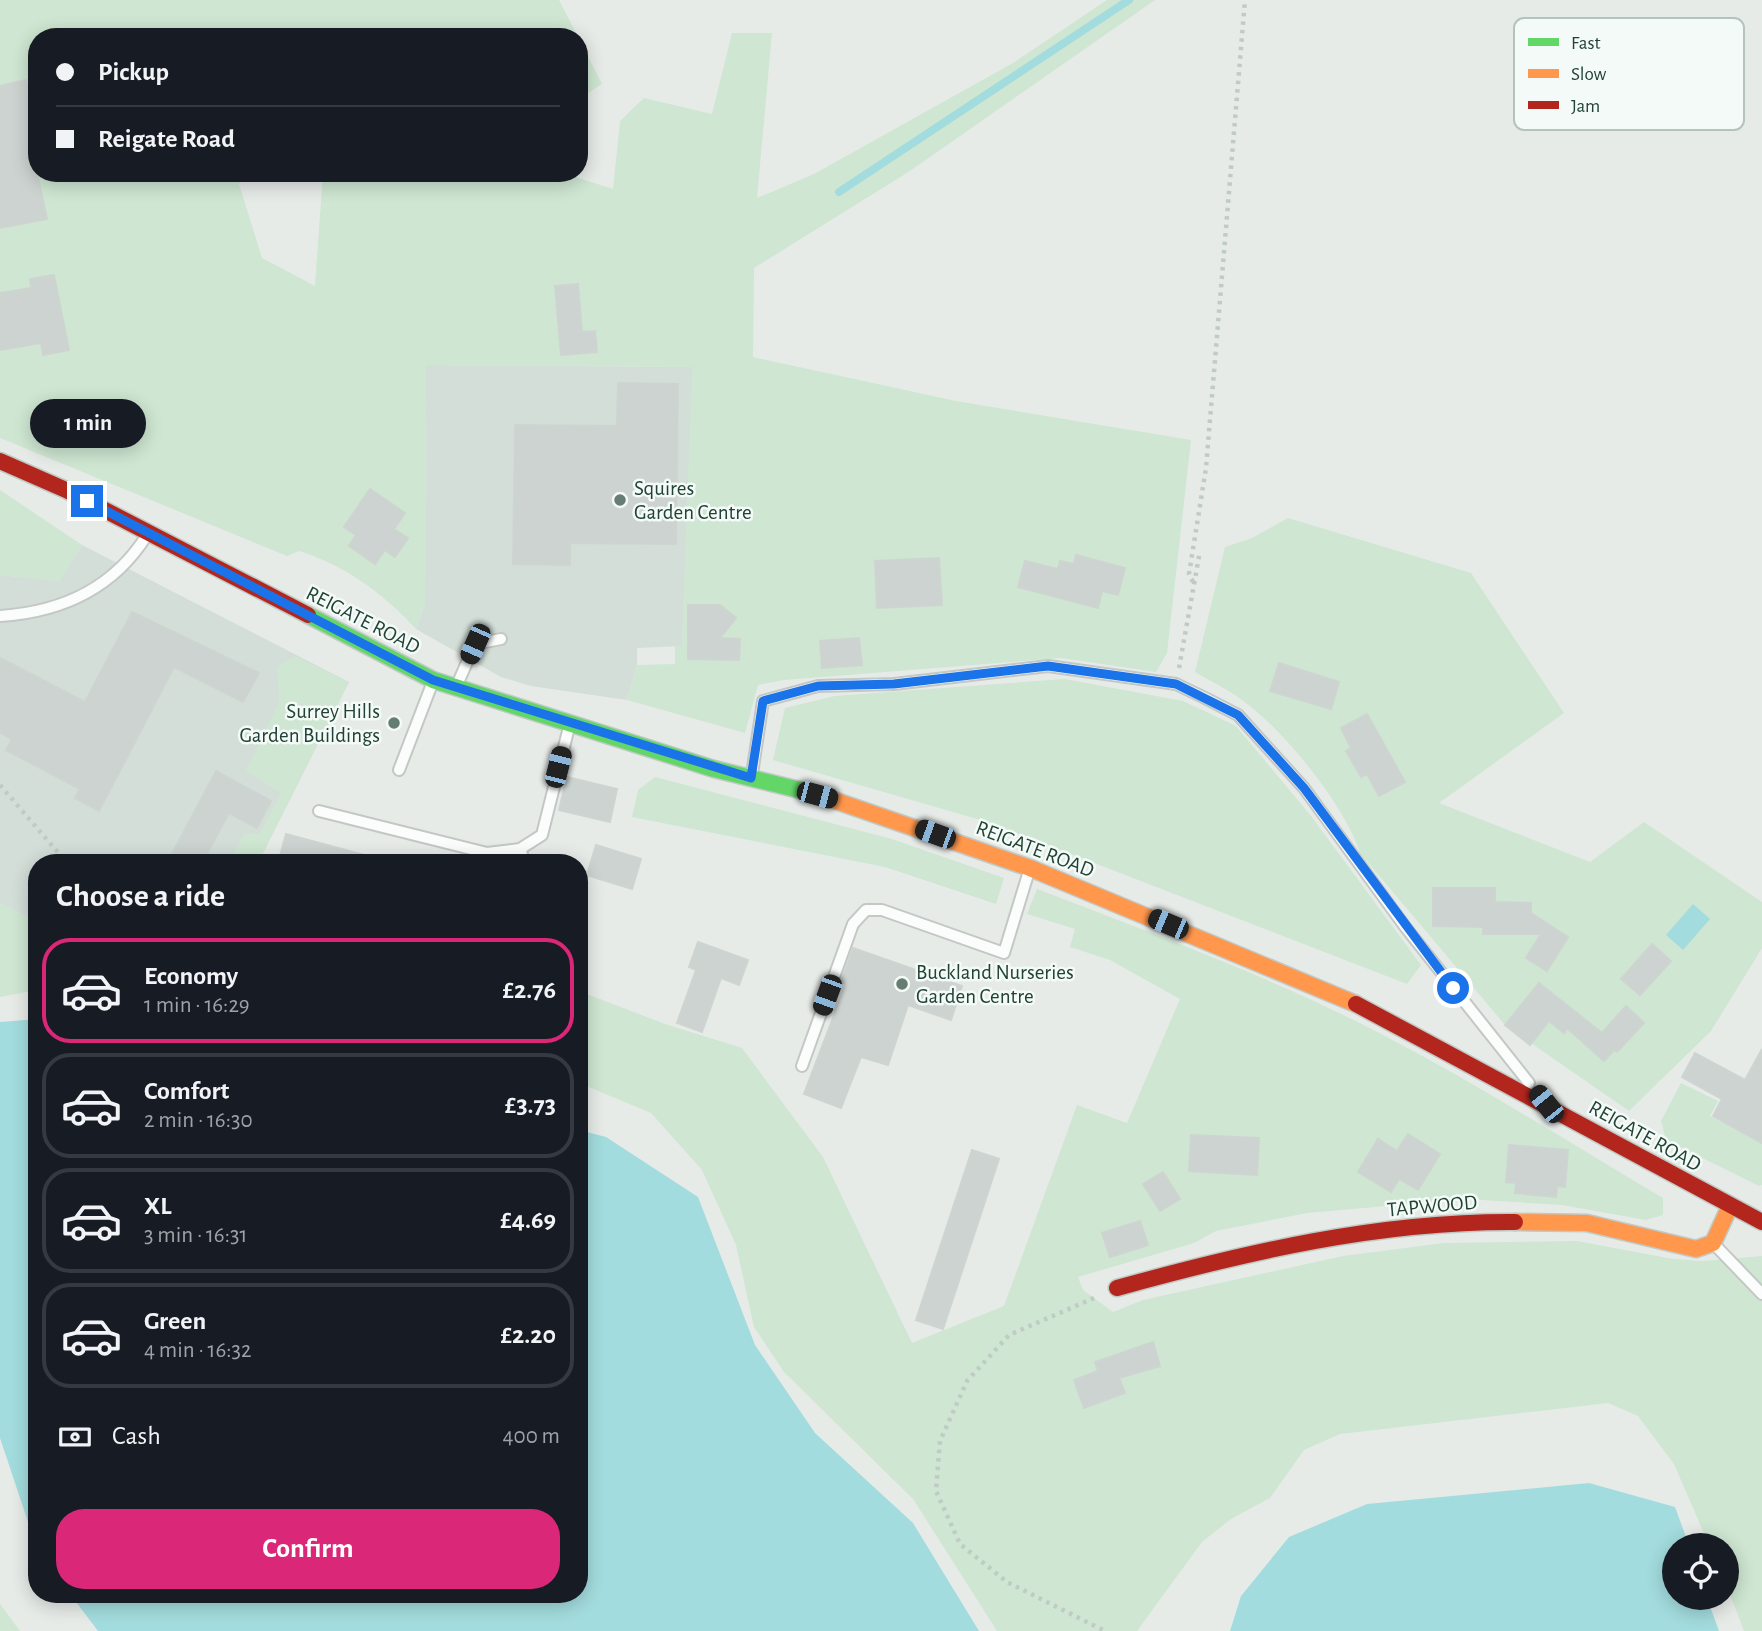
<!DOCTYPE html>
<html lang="en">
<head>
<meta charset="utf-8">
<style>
  body { margin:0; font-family:"Alegreya Sans",sans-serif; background:#242831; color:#f1f3f6; height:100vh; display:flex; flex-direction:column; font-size:26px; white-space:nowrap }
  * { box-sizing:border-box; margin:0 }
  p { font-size:23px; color:#9ea1a6 }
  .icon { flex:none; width:38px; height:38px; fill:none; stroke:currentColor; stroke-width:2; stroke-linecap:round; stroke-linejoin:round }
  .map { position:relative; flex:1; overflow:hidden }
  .side { position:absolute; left:28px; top:854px; width:560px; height:749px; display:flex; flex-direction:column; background:#171b24; border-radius:28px; box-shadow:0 4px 18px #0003 }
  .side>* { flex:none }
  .hud { position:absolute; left:28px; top:28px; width:560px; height:154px; border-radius:28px; box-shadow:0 4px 18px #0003; display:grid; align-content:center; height:154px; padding:0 28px; background:#171b24 }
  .tools { position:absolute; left:1662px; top:1533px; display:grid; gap:14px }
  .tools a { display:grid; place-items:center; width:77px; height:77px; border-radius:50%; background:#171b24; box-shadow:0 4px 18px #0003; font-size:35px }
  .end { position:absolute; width:32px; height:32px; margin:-16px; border:9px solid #1a73e8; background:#fff; box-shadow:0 0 0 4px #fff }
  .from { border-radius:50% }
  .bubble { position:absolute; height:49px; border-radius:24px; background:#171b24; box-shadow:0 4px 18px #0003; font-size:23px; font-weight:600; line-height:49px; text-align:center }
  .car { position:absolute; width:21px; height:42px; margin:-21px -10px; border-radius:9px; box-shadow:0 0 5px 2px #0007; background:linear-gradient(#222 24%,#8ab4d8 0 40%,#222 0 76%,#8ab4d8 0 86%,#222 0) }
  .hud b { display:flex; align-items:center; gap:24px; height:66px; font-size:26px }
  .hud b+b { border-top:2px solid #363941 }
  .hud i { width:18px; height:18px; background:#f1f3f6 }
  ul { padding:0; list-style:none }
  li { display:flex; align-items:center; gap:21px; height:105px; margin:0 14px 10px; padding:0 14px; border:4px solid #363941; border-radius:28px }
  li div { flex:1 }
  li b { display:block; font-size:26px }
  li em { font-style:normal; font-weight:600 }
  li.active { border-color:#db2777 }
  li>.icon { width:63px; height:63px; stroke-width:1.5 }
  h2 { padding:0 28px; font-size:32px; line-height:84px }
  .pay { display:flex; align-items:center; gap:18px; height:77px; padding:0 28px; font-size:26px }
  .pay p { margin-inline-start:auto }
  .cta { display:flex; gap:14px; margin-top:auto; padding:14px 28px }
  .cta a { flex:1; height:80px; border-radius:28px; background:#db2777; color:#fff; font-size:28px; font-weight:600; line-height:80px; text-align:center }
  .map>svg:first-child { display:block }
  .built { fill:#d3ded8 }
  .green { fill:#cee6d2 }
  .water { fill:#a3dcde }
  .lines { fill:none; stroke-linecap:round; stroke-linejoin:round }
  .stream { stroke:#a3dcde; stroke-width:8 }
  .building { fill:#ccd3d0; stroke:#ced5d1; stroke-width:2 }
  .lane-casing { stroke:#c3c8c5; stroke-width:14 }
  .fast-casing { stroke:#c1c9c5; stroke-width:19 }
  .slow-casing { stroke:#c1c9c5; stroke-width:19 }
  .jam-casing { stroke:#c1c9c5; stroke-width:19 }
  .path { stroke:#c1cbc6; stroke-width:4.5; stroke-dasharray:3.5 5; stroke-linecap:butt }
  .lane { stroke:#fbfcfc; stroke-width:10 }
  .fast { stroke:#63d668; stroke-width:16 }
  .slow { stroke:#ff974d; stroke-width:16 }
  .jam { stroke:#b3261e; stroke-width:16 }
  .route { stroke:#1a73e8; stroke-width:9 }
  .poi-dot { fill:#667d74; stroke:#f4faf7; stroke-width:2.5 }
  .labels { text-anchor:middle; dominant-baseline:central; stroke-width:5; stroke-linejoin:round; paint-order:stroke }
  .poi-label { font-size:21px; fill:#214235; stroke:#f4faf7; text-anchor:start }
  .street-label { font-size:21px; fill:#214235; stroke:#f4faf7 }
  .key { fill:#f4faf7; stroke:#b5c3bd; stroke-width:2 }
  .key-label { font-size:19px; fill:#214235 }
</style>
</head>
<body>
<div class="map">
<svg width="1762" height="1631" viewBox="0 0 1762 1631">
  <rect width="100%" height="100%" fill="#e6ebe8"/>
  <g class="built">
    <path d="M426 365 693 367 682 646 637 648V665L627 700 531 686 501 677 416 629 425 603Z"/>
    <path d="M82 545 349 682 258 863H37V922L0 903V575L59 581Z"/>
  </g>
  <g class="green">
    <path d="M0 0H559L578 37H37V173H247L239 184 262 258 315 286 323 173H506L507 178 566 174 613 189 620 121 644 98 712 114 732 33H772L757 198 814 174 1013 63 1107 0H1155L910 171 754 268 753 357 956 401 1191 440 1167 653 1156 672 1061 658 784 680 758 685 745 733 627 700 637 665 675 664V646H682L692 367 426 365 425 603 416 629C384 594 345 565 299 551L287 556 0 438Z"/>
    <path d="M579 39 602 84 579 99Z"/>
    <path d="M0 490 82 545 59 582 0 575Z"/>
    <path d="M1288 518 1471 573 1564 713 1439 803 1590 862 1644 822 1762 902V948L1711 1031 1629 1111 1505 1025 1360 853C1346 807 1285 732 1246 703 1231 691 1212 682 1195 672L1225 547 1252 538Z"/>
    <path d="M295 656 349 682 258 863H237L232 857 244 834H260L281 793 246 771 279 702 277 667Z"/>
    <path d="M1065 679 1183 701 1236 726 1311 816 1421 965 1407 984 991 823 773 760 785 708 835 696Z"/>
    <path d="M655 777 892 839 1004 878 996 904 885 867 632 817 638 790Z"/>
    <path d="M1037 889C1154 934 1272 977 1383 1035 1479 1085 1570 1143 1663 1198V1215L1646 1220 1562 1205 1466 1199 1307 1213 1216 1231 1194 1243 1078 1277 1083 1290 1113 1312 1143 1300 1343 1256 1444 1243 1577 1241 1673 1259 1702 1261 1762 1256V1631H1744L1727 1587V1545H1709L1674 1464 1638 1416 1608 1403 1340 1434 1304 1450 1270 1498 1231 1519 1202 1542 1137 1631H997L913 1499 784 1372 754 1327 736 1245 702 1170 651 1113 579 1083V991L665 1024 742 1048 823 1157 912 1343 1004 1306 1077 1105 1127 1123 1180 999 1110 960 1070 947 1075 929 1027 914Z"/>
    <path d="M0 903 37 922V990L0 997Z"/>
    <path d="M1681 1083 1718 1101 1710 1116 1762 1143V1185L1759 1186 1666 1140 1661 1121Z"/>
    <path d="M0 1604 20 1631H0Z"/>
  </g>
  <g class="water">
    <path d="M1693 904 1710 919 1683 950 1666 935Z"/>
    <path d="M37 1019V1549L0 1438V1022Z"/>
    <path d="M579 1130 606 1137 698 1197 755 1345 815 1433 913 1523 979 1631H98L70 1594H579Z"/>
    <path d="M1589 1483 1675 1507 1689 1545H1675V1598H1707L1719 1631H1230L1241 1596 1289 1537 1367 1504Z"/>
  </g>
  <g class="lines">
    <path class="stream" d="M839 192 1129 0"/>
  </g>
  <g class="building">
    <path d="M26 80 37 133V143L31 144 47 219 0 228V86Z"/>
    <path d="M54 275 69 350 43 355 41 343 0 350V293L31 288 30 279Z"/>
    <path d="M578 284 582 332 595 331 597 352 561 355 555 286Z"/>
    <path d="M618 383 678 384 676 544 570 543V565L513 564 515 425 617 426Z"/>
    <path d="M370 489 405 513 394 529 408 538 395 557 385 550 375 564 349 546 356 535 344 527Z"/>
    <path d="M1076 555 1125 568 1118 595 1102 591 1098 608 1018 587 1025 561 1058 569 1060 561 1074 564Z"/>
    <path d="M939 558 942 605 877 608 875 561Z"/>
    <path d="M688 605H720L736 618 720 638 740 639 739 660 688 659Z"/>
    <path d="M132 612 259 673 243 702 174 667 99 811 75 798 80 789 6 750 12 739 0 733V658L85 702Z"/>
    <path d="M859 638 862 665 822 668 820 641Z"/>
    <path d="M1279 663 1339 682 1331 709 1270 691Z"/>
    <path d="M1367 714 1405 782 1379 796 1367 774 1361 777 1346 751 1351 748 1341 728Z"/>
    <path d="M216 771 271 801 257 828 229 813 202 863H167Z"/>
    <path d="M567 777 617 789 610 822 559 810Z"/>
    <path d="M286 834 368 856 367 863H278Z"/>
    <path d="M596 845 641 859 632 889 587 875Z"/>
    <path d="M1433 888H1495V902L1531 903V913L1568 937 1547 971 1526 958 1541 934H1483V927L1433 926Z"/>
    <path d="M698 942 748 960 739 985 721 978 702 1032 677 1023 696 970 689 967Z"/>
    <path d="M1652 944 1671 961 1640 995 1621 979Z"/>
    <path d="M853 948 962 986 951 1020 908 1005 888 1065 861 1057 841 1108 804 1094 846 984 841 982Z"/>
    <path d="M1539 983 1602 1033 1626 1006 1644 1023 1617 1052 1614 1050 1604 1061 1567 1028 1564 1033 1549 1021 1530 1045 1505 1025Z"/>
    <path d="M1762 1049V1143L1713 1116 1722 1099 1682 1077 1695 1053 1745 1080Z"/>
    <path d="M1408 1134 1440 1154 1418 1190 1399 1179 1391 1192 1358 1172 1378 1139 1397 1151Z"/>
    <path d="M1191 1135 1259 1138 1257 1175 1189 1171Z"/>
    <path d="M1509 1145 1568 1150 1565 1187 1557 1186 1556 1197 1515 1193 1516 1183 1506 1182Z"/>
    <path d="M972 1150 999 1159 943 1329 916 1320Z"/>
    <path d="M1163 1172 1180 1199 1160 1211 1143 1184Z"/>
    <path d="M1140 1221 1148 1245 1110 1257 1102 1233Z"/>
    <path d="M1153 1342 1160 1366 1119 1378 1125 1393 1084 1408 1074 1380 1098 1371 1095 1362Z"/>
  </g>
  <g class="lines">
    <defs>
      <g id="lane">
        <path d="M0 616C62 612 113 589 147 535"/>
        <path d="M457 685 475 644 501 639"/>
        <path d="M399 770 432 684"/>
        <path d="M752 774 763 701 818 686 894 684 1048 666 1176 684 1205 698 1238 715 1304 788 1406 928 1529 1083"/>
        <path d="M319 811 487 853 520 849 542 835 569 727"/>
        <path d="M520 849 525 863"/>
        <path d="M802 1066 853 924 866 910H882L1004 953 1029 871"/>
        <path d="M1713 1243 1762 1294"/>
      </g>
      <path id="fast" d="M308 615 433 680 714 769 816 794"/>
      <g id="slow">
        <path d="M816 794 1030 868 1356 1004"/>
        <path d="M1515 1222 1587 1223 1696 1249 1713 1243 1730 1206"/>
      </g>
      <g id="jam">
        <path d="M0 461 66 490 308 615"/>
        <path d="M1356 1004 1762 1222"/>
        <path d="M1117 1288C1247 1252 1380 1221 1515 1222"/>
      </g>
    </defs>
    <use href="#lane" class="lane-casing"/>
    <use href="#fast" class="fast-casing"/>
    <use href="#slow" class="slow-casing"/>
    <use href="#jam" class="jam-casing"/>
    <g class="path">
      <path d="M1193 582 1189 574 1206 468 1245 0"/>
      <path d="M1179 668 1200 551"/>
      <path d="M0 785 67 863"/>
      <path d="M1094 1298 1009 1335 967 1381 940 1441 936 1491 960 1544 1007 1582 1105 1631"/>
    </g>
    <use href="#lane" class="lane"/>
    <use href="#fast" class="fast"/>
    <use href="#slow" class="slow"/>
    <use href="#jam" class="jam"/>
  </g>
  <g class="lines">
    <path class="route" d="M87 501 433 680 751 778 763 701 818 686 894 684 1048 666 1176 684 1238 715 1304 788 1453 988"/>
  </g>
  <g class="poi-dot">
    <circle cx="620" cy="500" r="7"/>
    <circle cx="394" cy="723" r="7"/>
    <circle cx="902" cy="984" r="7"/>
  </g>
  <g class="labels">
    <g class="poi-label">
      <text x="634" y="488">Squires<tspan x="634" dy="24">Garden Centre</tspan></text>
      <text x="380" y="711" text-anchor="end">Surrey Hills<tspan x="380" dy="24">Garden Buildings</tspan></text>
      <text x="916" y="972">Buckland Nurseries<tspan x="916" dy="24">Garden Centre</tspan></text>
    </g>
    <g class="street-label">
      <text transform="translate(363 620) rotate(27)">REIGATE ROAD</text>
      <text transform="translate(1035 849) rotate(21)">REIGATE ROAD</text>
      <text transform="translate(1645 1136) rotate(29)">REIGATE ROAD</text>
      <text transform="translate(1432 1206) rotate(-5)">TAPWOOD</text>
    </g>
  </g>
  <rect x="1514" y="18" width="230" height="112" rx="10" class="key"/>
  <rect x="1528" y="38" width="31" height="8" fill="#63d668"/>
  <rect x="1528" y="69" width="31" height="9" fill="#ff974d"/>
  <rect x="1528" y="101" width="31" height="8" fill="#b3261e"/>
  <g class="key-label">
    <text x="1571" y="49">Fast</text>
    <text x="1571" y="80">Slow</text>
    <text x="1571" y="112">Jam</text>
  </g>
</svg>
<div class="tools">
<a><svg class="icon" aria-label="locate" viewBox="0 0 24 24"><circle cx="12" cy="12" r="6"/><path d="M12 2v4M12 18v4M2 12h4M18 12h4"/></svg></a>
</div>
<i class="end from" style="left:1453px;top:988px"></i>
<i class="end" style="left:87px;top:501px"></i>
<div class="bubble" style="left:30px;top:399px;width:116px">1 min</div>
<i class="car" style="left:475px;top:644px;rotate:204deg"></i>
<i class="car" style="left:558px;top:767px;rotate:14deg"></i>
<i class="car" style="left:817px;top:795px;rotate:105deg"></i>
<i class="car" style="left:935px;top:834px;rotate:290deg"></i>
<i class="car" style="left:1168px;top:924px;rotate:293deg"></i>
<i class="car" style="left:827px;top:995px;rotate:200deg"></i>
<i class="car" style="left:1546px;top:1104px;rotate:321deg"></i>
<div class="hud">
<b><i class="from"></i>Pickup</b>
<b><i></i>Reigate Road</b>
</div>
<section class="side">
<h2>Choose a ride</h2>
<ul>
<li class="active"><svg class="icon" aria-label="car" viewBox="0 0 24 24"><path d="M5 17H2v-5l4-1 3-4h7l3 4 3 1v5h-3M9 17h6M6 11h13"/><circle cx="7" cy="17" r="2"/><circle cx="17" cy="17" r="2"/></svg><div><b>Economy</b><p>1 min · 16:29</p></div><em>£2.76</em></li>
<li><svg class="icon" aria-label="car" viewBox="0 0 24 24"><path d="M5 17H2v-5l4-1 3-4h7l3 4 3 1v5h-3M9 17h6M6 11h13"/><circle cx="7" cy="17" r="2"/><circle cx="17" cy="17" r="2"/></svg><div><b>Comfort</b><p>2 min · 16:30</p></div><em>£3.73</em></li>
<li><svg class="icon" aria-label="car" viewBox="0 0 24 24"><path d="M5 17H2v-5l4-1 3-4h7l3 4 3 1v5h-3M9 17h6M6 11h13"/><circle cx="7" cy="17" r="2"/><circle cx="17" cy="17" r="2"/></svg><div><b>XL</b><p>3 min · 16:31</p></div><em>£4.69</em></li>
<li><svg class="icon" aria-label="car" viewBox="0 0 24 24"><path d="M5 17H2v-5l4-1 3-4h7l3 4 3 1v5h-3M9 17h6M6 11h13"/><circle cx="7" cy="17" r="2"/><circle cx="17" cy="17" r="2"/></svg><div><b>Green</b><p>4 min · 16:32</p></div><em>£2.20</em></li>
</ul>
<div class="pay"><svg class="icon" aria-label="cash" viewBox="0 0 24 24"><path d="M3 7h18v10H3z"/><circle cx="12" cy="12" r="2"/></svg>Cash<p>400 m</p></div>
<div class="cta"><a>Confirm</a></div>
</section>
</div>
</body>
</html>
